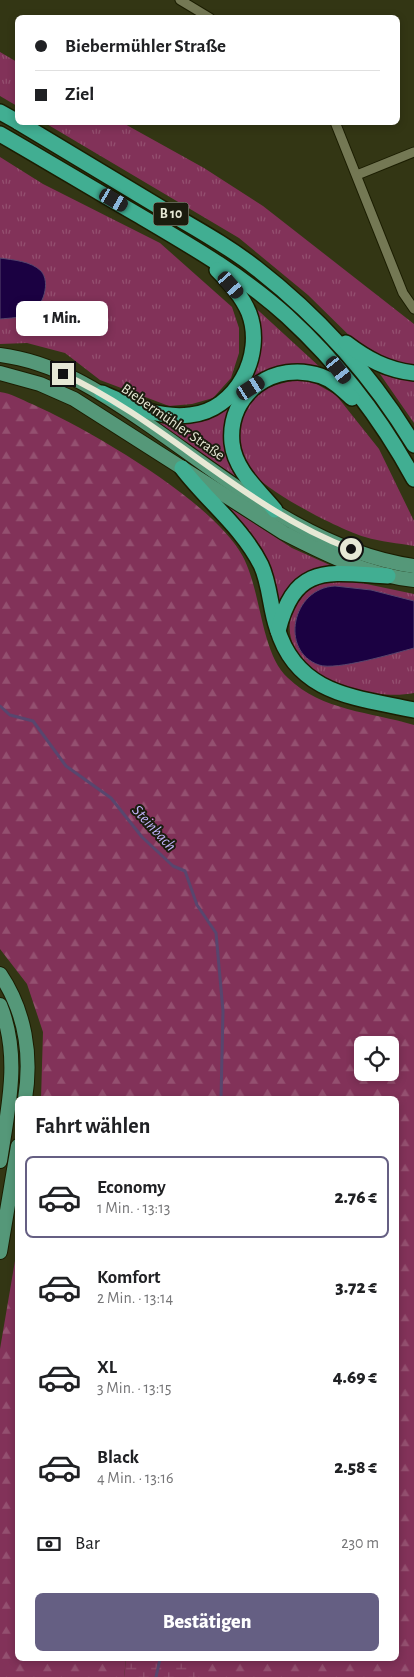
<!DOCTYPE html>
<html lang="de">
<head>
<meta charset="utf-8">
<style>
  body { margin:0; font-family:"Alegreya Sans",sans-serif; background:#f2f2f2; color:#202124; height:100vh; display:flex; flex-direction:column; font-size:19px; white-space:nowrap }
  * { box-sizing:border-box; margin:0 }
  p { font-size:16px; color:#757577 }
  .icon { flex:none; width:28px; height:28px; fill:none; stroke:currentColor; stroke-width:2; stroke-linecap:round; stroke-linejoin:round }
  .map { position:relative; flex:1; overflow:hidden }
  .drawer { position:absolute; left:15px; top:1096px; width:384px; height:565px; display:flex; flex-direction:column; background:#fff; border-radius:8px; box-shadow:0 2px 8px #0003 }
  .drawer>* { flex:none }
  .hud { position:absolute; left:15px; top:15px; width:385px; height:110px; border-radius:8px; box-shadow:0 2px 8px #0003; display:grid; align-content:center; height:110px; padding:0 20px; background:#fff }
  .tools { position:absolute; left:354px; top:1036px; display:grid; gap:10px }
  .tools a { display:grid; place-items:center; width:45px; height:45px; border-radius:8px; background:#fff; box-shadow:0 2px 8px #0003; font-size:25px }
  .end { position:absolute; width:22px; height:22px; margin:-11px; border:6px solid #e6e8d5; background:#111; box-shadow:0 0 0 2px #111 }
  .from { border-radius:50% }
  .bubble { position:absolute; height:35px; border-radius:8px; background:#fff; box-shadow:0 2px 8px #0003; font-size:16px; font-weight:800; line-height:35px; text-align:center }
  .car { position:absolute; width:15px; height:30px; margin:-15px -8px; border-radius:6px; box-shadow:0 0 4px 1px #0007; background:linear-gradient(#222 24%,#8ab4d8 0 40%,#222 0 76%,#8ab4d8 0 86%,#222 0) }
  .hud b { display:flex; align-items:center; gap:18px; height:48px; font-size:19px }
  .hud b+b { border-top:1px solid #e0e0e0 }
  .hud i { width:12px; height:12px; background:#202124 }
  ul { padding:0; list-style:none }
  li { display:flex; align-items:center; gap:15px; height:82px; margin:0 10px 8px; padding:0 10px; border:2px solid transparent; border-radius:8px }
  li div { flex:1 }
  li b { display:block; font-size:19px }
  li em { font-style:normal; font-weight:800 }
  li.on { border-color:#655f83 }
  li>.icon { width:45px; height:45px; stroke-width:1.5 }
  h2 { padding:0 20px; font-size:22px; line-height:60px }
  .pay { display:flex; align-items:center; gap:12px; height:55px; padding:0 20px; font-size:19px }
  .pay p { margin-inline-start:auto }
  .button { display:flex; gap:10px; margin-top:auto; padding:10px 20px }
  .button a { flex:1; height:58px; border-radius:8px; background:#655f83; color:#fff; font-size:20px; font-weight:800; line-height:58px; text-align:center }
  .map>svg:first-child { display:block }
  .grass { fill:url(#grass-tufts) }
  .forest { fill:url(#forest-firs); fill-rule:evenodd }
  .wetland { fill:url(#wetland-marsh) }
  .water { fill:#1b0142; stroke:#58466e }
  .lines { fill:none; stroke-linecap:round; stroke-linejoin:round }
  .stream { stroke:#58466e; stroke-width:3 }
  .street-casing { stroke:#1b1d00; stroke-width:11 }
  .primary-casing { stroke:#1b1d00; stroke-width:16 }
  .highway-casing { stroke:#1b1d00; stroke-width:18 }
  .street { stroke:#747854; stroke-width:9 }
  .primary { stroke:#559879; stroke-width:14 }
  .highway { stroke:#41ae92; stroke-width:15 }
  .route { stroke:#e6e8d5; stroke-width:6 }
  .labels { text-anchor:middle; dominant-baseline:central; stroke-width:4; stroke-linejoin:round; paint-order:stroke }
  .shield { fill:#1b1c0e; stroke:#a9ab99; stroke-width:1 }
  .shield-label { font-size:14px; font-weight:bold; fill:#e6e8d5 }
  .street-label { font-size:15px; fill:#e6e8d5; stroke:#1b1c0e }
  .water-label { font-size:16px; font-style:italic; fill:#c0b3fa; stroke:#1b1c0e }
</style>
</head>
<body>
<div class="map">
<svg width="414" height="1677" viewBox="0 0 414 1677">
  <defs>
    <pattern id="grass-tufts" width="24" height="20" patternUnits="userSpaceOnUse" patternTransform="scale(1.25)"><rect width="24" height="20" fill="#823259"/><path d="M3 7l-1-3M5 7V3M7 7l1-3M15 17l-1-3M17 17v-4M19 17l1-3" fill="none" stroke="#945070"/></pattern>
    <pattern id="forest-firs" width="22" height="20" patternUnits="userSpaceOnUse" patternTransform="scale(1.25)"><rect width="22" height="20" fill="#823259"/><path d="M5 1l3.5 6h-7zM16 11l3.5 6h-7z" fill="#945070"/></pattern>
    <pattern id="wetland-marsh" width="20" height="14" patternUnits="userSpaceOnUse" patternTransform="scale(1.25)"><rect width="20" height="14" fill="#823259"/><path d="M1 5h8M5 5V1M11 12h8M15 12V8" fill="none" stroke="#945070"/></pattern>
  </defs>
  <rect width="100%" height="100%" fill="#333614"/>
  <g class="grass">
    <path d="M0 52 17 62V106L0 96Z"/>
    <path d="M45 123H123L204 168 263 206 414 324V368L384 361 361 347 308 295 239 238Z"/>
    <path d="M0 157 43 184 160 243 232 307 239 328V353L231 378 213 398 192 404 169 406 100 380 65 353 27 343 0 344Z"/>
    <path d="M249 302 322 369C292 361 279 369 252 381L229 454 235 476 151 419C199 430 208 415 243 386Z"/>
    <path d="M380 374 401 380 414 379V423Z"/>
    <path d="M298 380 313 382 336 395 379 449 414 521V546C398 543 381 542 365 537 338 529 260 489 246 465 238 452 239 435 241 421 245 392 274 384 298 380Z"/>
    <path d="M224 504 292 548 332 566C304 573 287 582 276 610Z"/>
    <path d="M331 581 357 582 414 594V693C369 702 283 677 290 620 293 597 310 587 331 581Z"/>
  </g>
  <g class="forest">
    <path d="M0 392C11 393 22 400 32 404 90 430 211 500 242 555 262 591 260 652 288 678 322 711 371 712 414 725V1677H196V1659H396V1099H41L43 1032 27 984 0 949ZM362 1045H390V1072H362Z"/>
    <path d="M17 1249 18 1659H126L124 1677H0V1349Z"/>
  </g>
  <path class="wetland" d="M126 1659H196V1677H124Z"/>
  <g class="water">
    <path d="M0 258C13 260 31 261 41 271 51 282 43 307 31 313 22 318 10 318 0 319Z"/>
    <path d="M335 586 371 590 414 601V648C395 653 336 671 319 665 279 651 292 588 335 586Z"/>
  </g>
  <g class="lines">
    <g class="stream">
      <path d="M0 706 10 715 33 721 66 766 111 798 142 837 173 866 185 871 197 905 216 933 223 1011 221 1099"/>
      <path d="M156 1677 160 1659"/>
    </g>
    <defs>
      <g id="street">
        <path d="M180 0 210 18"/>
        <path d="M335 122 403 293 414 309"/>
        <path d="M357 175 414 152"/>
      </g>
      <g id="primary">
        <path d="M0 355C55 362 101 392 146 423 227 479 313 552 414 566"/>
        <path d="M0 373 40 384 74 399 284 533C325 554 367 575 414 580"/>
        <path d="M0 974C25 1011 32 1055 25 1099"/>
        <path d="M0 1005C21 1056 8 1109 0 1161"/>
        <path d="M0 1252 18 1146"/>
      </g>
      <g id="highway">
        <path d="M0 112 18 122"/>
        <path d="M18 122C66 151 113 179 161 208 193 227 227 245 256 268 319 317 373 377 414 445"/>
        <path d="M0 134C47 161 93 189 140 216 191 246 243 276 287 316 337 362 381 418 414 479"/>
        <path d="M346 343C367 359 387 370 414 373"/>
        <path d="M102 393C130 405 159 419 190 415 236 411 265 355 249 313 242 296 230 283 217 270"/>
        <path d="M182 468C207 501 242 527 261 565 270 584 270 608 277 628 297 695 355 697 414 710"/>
        <path d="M275 510C259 490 235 471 232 443 227 393 275 360 321 376 333 380 342 389 352 398"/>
        <path d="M278 631C295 562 329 573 388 576"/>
      </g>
    </defs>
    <use href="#street" class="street-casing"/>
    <use href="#primary" class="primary-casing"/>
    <use href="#highway" class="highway-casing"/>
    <use href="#street" class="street"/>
    <use href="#primary" class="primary"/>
    <use href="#highway" class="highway"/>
  </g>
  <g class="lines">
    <path class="route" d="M63 374C165 421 245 509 351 549"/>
  </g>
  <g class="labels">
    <rect class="shield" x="153.5" y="202.5" width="35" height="23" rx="4"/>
    <g class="shield-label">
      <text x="171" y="214">B 10</text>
    </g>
    <g class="street-label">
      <text transform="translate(173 422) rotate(35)">Biebermühler Straße</text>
    </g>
    <g class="water-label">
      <text transform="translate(154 828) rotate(47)">Steinbach</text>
    </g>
  </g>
</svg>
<div class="tools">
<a><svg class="icon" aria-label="locate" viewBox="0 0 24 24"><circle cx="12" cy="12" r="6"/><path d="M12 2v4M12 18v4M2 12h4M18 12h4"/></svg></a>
</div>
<i class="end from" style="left:351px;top:549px"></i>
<i class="end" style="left:63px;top:374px"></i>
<div class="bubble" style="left:16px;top:301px;width:92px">1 Min.</div>
<i class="car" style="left:114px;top:200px;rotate:120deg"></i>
<i class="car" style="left:231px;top:285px;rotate:139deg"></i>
<i class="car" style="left:339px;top:370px;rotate:141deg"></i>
<i class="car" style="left:251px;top:388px;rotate:57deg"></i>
<div class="hud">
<b><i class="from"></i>Biebermühler Straße</b>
<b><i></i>Ziel</b>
</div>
<section class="drawer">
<h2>Fahrt wählen</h2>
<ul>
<li class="on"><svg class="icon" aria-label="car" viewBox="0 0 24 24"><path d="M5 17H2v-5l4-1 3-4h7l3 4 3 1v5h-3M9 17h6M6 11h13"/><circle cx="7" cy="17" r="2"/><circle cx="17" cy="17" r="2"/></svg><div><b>Economy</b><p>1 Min. · 13:13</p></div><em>2.76 €</em></li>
<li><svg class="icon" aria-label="car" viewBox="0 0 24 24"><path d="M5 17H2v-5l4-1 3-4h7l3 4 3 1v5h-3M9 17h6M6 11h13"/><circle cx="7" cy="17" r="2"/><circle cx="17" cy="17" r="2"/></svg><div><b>Komfort</b><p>2 Min. · 13:14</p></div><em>3.72 €</em></li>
<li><svg class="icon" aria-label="car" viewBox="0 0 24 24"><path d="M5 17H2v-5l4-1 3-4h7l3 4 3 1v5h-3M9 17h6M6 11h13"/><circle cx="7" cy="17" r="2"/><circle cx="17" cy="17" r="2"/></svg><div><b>XL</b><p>3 Min. · 13:15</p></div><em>4.69 €</em></li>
<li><svg class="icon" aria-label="car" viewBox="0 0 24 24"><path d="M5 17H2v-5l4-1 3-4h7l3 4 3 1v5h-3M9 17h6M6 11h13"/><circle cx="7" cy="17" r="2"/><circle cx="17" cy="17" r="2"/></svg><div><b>Black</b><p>4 Min. · 13:16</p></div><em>2.58 €</em></li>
</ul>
<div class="pay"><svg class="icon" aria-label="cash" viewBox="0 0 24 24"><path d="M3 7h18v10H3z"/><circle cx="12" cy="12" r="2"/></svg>Bar<p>230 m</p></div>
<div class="button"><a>Bestätigen</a></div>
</section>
</div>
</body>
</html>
